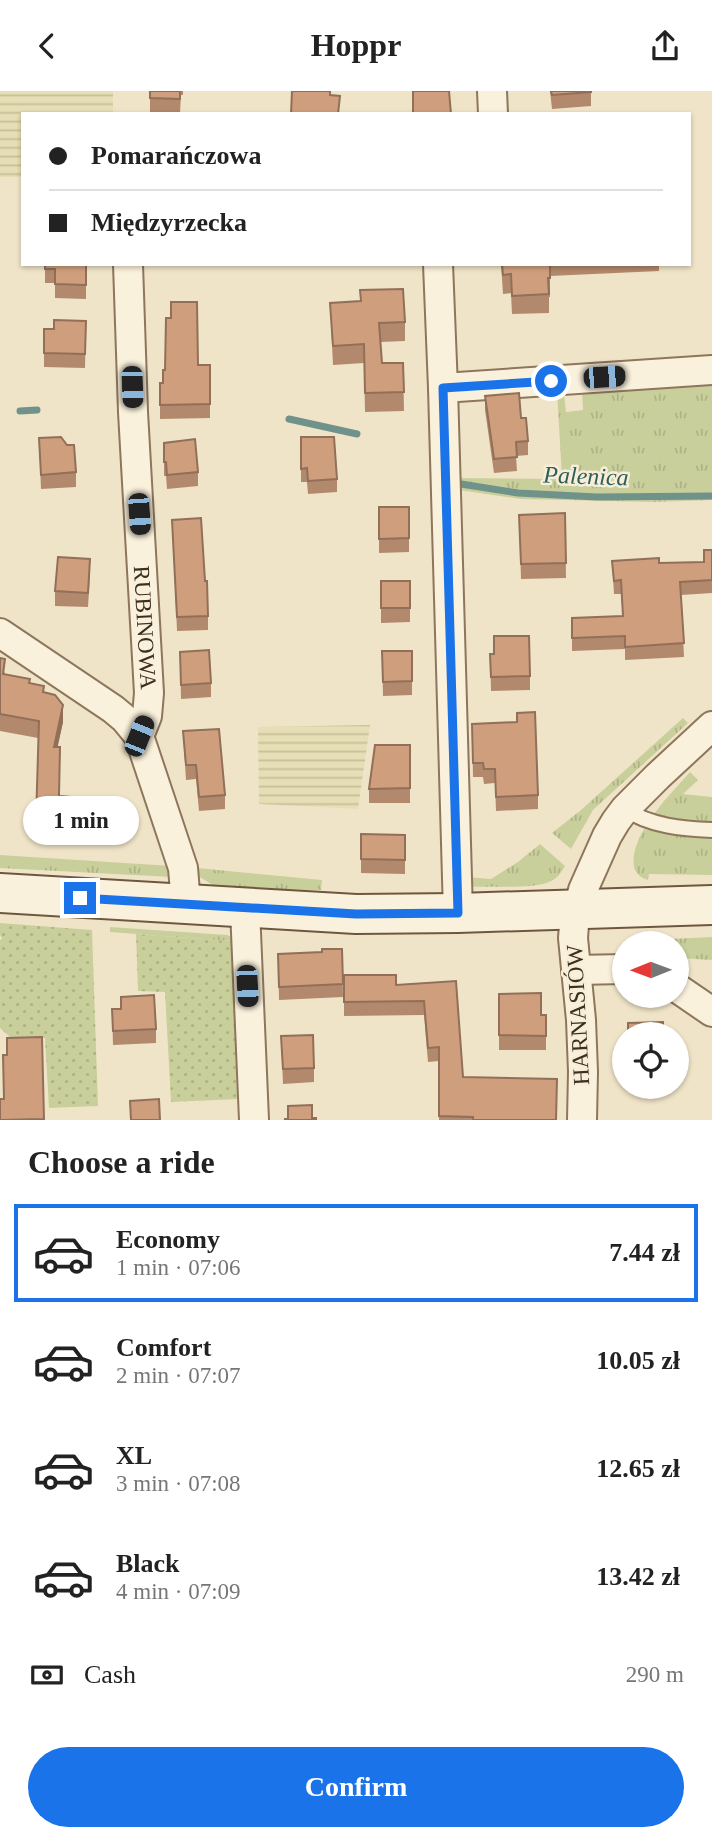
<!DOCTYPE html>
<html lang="en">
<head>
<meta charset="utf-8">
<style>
  body { margin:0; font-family:"Times New Roman",serif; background:#f2f2f2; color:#222; height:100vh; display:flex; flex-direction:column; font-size:26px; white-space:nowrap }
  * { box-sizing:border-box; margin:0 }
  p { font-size:23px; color:#767676 }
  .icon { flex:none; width:38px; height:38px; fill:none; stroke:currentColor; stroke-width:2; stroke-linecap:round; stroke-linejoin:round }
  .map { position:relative; height:1029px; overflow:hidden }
  .panel { display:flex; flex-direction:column; background:#fff; flex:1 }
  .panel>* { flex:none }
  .top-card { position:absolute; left:21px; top:21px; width:670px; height:154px; border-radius:0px; box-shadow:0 2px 5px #0004; display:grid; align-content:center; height:154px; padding:0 28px; background:#fff }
  .needle { width:46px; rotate:269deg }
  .fabs { position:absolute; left:612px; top:840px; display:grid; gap:14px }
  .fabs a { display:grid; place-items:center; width:77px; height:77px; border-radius:50%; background:#fff; box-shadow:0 2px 5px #0004; font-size:35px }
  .end { position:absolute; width:32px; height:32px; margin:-16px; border:9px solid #1a73e8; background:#fff; box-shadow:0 0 0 4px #fff }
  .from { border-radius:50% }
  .bubble { position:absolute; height:49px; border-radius:24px; background:#fff; box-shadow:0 2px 5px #0004; font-size:23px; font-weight:700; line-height:49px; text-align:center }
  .car { position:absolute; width:21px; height:42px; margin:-21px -10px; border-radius:9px; box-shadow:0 0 5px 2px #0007; background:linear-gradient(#222 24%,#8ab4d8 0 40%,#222 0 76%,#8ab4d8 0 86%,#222 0) }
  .top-card b { display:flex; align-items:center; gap:24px; height:66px; font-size:26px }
  .top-card b+b { border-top:2px solid #e0e0e0 }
  .top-card i { width:18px; height:18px; background:#222 }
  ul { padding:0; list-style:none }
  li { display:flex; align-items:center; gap:21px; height:98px; margin:0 14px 10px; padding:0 14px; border:4px solid transparent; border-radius:0px }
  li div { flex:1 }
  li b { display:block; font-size:26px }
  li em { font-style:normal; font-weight:700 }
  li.current { border-color:#1a73e8 }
  li>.icon { width:63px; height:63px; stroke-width:1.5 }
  h2 { padding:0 28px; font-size:32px; line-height:84px }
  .pay { display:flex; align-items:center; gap:18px; height:77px; padding:0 28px; font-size:26px }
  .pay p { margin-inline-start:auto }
  .action { display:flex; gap:14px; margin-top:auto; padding:14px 28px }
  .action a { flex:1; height:80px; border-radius:42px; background:#1a73e8; color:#fff; font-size:28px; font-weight:700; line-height:80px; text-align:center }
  header { display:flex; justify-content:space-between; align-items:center; height:91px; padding:0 28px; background:#fff; font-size:32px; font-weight:700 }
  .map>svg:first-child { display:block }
  .farmland { fill:url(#farmland-rules) }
  .grass { fill:url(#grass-tufts) }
  .garden { fill:url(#garden-dots) }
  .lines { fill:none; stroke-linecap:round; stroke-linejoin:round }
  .stream { stroke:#6f938a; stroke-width:7 }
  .service-casing { stroke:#8d765c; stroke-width:18 }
  .minor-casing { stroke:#8d765c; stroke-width:32 }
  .secondary-casing { stroke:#6f573f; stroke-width:42 }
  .service { stroke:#faf1dc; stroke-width:14 }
  .minor { stroke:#faf1dc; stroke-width:28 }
  .secondary { stroke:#faf1dc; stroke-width:38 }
  .wall { fill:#b2896c }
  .shaded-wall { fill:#916f58 }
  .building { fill:#cf9f7d; stroke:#916f58; stroke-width:2 }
  .route { stroke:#1a73e8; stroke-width:9 }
  .labels { text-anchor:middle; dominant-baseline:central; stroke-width:5; stroke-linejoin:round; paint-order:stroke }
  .street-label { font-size:23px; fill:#3d2e20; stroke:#f7eed8 }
  .water-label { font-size:24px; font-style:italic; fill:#2f5d5a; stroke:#f7eed8 }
</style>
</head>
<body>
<header><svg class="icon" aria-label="back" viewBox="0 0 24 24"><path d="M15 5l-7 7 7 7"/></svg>Hoppr<svg class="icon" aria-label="share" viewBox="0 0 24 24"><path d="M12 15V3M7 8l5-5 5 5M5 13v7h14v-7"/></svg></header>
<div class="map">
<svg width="712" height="1029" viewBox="0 0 712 1029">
  <defs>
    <pattern id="farmland-rules" width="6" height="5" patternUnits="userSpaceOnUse" patternTransform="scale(1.75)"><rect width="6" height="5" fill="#e6deb5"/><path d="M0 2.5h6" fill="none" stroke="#c6bf9b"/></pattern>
    <pattern id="grass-tufts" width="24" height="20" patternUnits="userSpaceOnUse" patternTransform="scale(1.75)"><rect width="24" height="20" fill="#c9cf9b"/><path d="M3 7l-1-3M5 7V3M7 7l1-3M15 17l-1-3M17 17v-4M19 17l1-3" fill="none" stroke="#aeb285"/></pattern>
    <pattern id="garden-dots" width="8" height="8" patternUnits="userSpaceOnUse" patternTransform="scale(1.75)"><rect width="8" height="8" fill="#c9cf9b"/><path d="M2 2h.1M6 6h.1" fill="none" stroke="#aeb285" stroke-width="1.8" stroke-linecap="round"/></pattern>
  </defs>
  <rect width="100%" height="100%" fill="#f0e4c8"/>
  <g class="farmland">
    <path d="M0 0H113V23H23V86H0Z"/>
    <path d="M370 634 358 718 259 713 258 636Z"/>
  </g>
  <g class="grass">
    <path d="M712 284V409L652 411 521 408 459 399 451 387 562 388 557 299 561 298 564 303 566 321 583 319 582 302 588 292Z"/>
    <path d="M683 627 688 632 593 719 571 758 552 742 581 719Z"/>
    <path d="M690 681 698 689 683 703 712 706V733L685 732 654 723 664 710Z"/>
    <path d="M644 738 681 745 682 743 712 744V784L649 783 648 789C624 783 635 753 644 738Z"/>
    <path d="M540 753 565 775C561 782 557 788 549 791 534 798 487 795 468 796L467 786 491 788 518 771Z"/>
    <path d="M0 764 172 775V786L0 777Z"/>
    <path d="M197 777 322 789 321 799 278 800 213 794 198 785Z"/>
    <path d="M110 836 227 844 232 846 241 1006 239 1008 230 850 110 841Z"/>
    <path d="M712 846V869L677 867V852H639L650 849Z"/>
  </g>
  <g class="garden">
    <path d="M0 832 92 839 98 1015 49 1017 45 947 12 948 0 937V849L2 848 0 844Z"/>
    <path d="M136 843 231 850 239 1008 171 1011 165 901 138 900Z"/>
  </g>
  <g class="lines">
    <g class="stream">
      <path d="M20 320 37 319"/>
      <path d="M289 328 357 343"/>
      <path d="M461 393 518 402 597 406 712 405"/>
    </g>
    <defs>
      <path id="service" d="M625 718C650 735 683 738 712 739"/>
      <g id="minor">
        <path d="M492 0 493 23"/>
        <path id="s1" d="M128 173 133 321 149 602 147 625 139 645"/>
        <path d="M438 173 443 297 458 822"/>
        <path d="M443 297 712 279"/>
        <path d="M0 542 113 618 125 628 139 645 183 777 186 813"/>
        <path d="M245 818 254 1029"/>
        <path d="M576 879 625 878"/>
        <path d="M677 897 712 921"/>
        <path d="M582 1029 583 981 581 929 573 847 574 834 583 799 607 745 616 730 625 718 658 685 712 635"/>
      </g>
      <path id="secondary" d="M0 802 356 823 458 822 712 814"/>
    </defs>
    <use href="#service" class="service-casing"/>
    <use href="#minor" class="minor-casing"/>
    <use href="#secondary" class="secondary-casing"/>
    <use href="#service" class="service"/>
    <use href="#minor" class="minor"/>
    <use href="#secondary" class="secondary"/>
  </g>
  <g class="wall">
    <path d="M150 0H183V4H181L180 22 150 21Z"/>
    <path d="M550 0H591V15L552 18Z"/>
    <path d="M45 173H86V208L55 207V192H45Z"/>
    <path d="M501 173H659V180L550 185V206H549V222L512 223 511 202 503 203Z"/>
    <path d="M330 212 405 231V250L380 251 382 272H403L404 320 365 321 364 272 333 274Z"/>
    <path d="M86 230 85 277 44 276V238H54Z"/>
    <path d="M198 274H210V327L160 328V292H163Z"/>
    <path d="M485 305 521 327 528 350V364L516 365 517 380 494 382 485 319Z"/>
    <path d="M301 346 337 388V401L308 403 307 391H301Z"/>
    <path d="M39 347 76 381V396L41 398Z"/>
    <path d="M164 352 198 381V395L167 398 166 385H164Z"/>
    <path d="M379 416H409V461L379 462Z"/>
    <path d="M565 422 566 487 521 488 519 424Z"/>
    <path d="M172 429 205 490 208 525V539L177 540Z"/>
    <path d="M704 459H712V502L681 504 684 566 625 569V558L572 560V527L623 525 621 503H614L612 470 659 472 704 471Z"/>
    <path d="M90 483 88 516 55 515V500Z"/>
    <path d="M381 490H410V531L381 532Z"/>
    <path d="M382 560H412V604L383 605Z"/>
    <path d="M180 561 211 592V606L181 608Z"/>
    <path d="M490 563 530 585V599L491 600Z"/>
    <path d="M0 567 5 583 30 592 44 602 63 631 57 656 59 705 71 706V747L36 746 38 647 0 640Z"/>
    <path d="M472 633 538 704V718L496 720 495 692 484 693 483 686H473Z"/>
    <path d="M183 640 225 704V718L199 720 196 688 186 689Z"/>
    <path d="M410 654V712H369V698Z"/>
    <path d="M361 743 405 744V783L361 782Z"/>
    <path d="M342 858 343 906 279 909 278 863 322 861Z"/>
    <path d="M344 884 396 894 456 890 463 986 556 1029H439V970L428 971 424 924 344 925Z"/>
    <path d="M499 903 541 924H546V959H499Z"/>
    <path d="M121 906 156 938V952L113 954 112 918H121Z"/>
    <path d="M281 945 314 977V991L283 993Z"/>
  </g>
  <path class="shaded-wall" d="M63 614V631L54 673V656Z"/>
  <g class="building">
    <path d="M150 0H180V8L150 7Z"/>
    <path d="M292 0H330V4L340 5 338 23H291Z"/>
    <path d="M413 0H449L451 23H413Z"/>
    <path d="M551 0H591V1L552 4Z"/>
    <path d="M45 173H86V194L55 193V178H45Z"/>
    <path d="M502 173H550V187H548L549 203 512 205 511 183 503 184Z"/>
    <path d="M403 198 405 231 379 232 382 272H403L404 301 365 302 364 253 333 255 330 212 361 210 360 199Z"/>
    <path d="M171 211H197L198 274H210V313L160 314V292H163V279H165L166 227H171Z"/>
    <path d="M54 229 86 230 85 263 44 262V238H54Z"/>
    <path d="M519 302 521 327H526L528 350 516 351 517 366 494 368 485 305Z"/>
    <path d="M61 346 67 354H74L76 381 41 384 39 347Z"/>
    <path d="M301 346H334L337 388 308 390 307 377 301 378Z"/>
    <path d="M195 348 198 381 167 384 166 371H164V352Z"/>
    <path d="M379 416H409V447L379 448Z"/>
    <path d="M565 422 566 472 521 473 519 424Z"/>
    <path d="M201 427 205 490H207L208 525 177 526 172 429Z"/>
    <path d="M704 459H712V489L680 491 684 552 625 556V545L572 547V527L623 525 621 489 614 490 612 470 659 467V472L704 471Z"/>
    <path d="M58 466 90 468 88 502 55 500Z"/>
    <rect x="381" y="490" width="29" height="27"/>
    <path d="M494 545H529L530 585 491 586 490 563H494Z"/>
    <path d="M209 559 211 592 181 594 180 561Z"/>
    <path d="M382 560H412V590L383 591Z"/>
    <path d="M0 567 5 568 3 583 30 588 29 592 44 595 43 601 55 604 63 614 54 656H60L59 705 71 706V730L36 729 39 630 0 623Z"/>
    <path d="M535 621 538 704 496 706 495 678H484L483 672H473L472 633 517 631V622Z"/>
    <path d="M219 638 225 704 199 706 196 674H186L183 640Z"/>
    <path d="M375 654H410V697L369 698Z"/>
    <path d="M361 743 405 744V769L361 768Z"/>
    <path d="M322 858H342L343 893 279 896 278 863 322 861Z"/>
    <path d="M344 884H396V894L456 890 463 986 557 988 556 1029H473V1026L439 1025V956L428 957 424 910 344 911Z"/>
    <path d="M541 902V924H546V945L499 944V903Z"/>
    <path d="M154 904 156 938 113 940 112 918H121V906Z"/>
    <path d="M663 931V943H628V932Z"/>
    <path d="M313 944 314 977 283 978 281 945Z"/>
    <path d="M42 946 44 1028 0 1029V1008H4L3 964H7V947Z"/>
    <path d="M159 1008 160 1029H131L130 1010Z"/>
    <path d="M312 1014V1027H316V1029H285V1028H288V1015Z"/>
  </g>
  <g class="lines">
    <path class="route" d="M80 807 356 823 458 822 443 297 551 290"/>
  </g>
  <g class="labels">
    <g class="street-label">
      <text stroke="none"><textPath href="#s1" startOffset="364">RUBINOWA</textPath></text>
      <text transform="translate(578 924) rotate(-93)">HARNASIÓW</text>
    </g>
    <g class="water-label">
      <text transform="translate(586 385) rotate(2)">Palenica</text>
    </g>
  </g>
</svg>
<div class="fabs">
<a><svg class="needle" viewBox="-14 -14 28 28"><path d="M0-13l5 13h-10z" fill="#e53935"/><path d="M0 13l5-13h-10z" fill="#767676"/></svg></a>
<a><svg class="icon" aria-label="locate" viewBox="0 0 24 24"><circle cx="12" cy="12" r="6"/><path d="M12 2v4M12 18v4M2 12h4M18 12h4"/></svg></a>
</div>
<i class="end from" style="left:551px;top:290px"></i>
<i class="end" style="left:80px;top:807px"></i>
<div class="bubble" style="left:23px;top:705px;width:116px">1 min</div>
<i class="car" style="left:604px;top:286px;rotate:86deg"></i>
<i class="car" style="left:132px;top:296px;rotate:178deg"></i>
<i class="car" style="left:139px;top:423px;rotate:176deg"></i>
<i class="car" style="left:139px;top:645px;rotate:22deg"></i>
<i class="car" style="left:247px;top:895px;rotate:177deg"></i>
<div class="top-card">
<b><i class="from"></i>Pomarańczowa</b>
<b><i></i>Międzyrzecka</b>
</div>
</div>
<section class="panel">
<h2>Choose a ride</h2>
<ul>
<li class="current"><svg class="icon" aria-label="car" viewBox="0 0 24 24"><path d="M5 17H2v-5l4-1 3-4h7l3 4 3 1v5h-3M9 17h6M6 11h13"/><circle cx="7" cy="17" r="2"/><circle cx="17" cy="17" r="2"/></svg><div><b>Economy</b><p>1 min · 07:06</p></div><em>7.44 zł</em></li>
<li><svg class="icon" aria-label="car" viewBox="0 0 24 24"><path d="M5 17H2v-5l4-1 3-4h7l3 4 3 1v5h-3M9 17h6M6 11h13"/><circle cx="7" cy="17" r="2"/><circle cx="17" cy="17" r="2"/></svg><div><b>Comfort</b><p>2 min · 07:07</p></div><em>10.05 zł</em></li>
<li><svg class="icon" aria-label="car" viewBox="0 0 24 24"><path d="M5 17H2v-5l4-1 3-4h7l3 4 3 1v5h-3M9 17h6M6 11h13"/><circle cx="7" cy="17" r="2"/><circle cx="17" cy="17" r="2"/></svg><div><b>XL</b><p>3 min · 07:08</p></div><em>12.65 zł</em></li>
<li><svg class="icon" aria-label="car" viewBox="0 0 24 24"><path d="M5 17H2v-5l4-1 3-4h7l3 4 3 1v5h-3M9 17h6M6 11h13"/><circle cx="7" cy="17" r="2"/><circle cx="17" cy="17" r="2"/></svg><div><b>Black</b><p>4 min · 07:09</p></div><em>13.42 zł</em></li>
</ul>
<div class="pay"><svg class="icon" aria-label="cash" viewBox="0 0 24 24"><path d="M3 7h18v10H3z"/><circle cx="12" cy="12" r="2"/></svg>Cash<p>290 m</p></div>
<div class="action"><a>Confirm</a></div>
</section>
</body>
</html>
